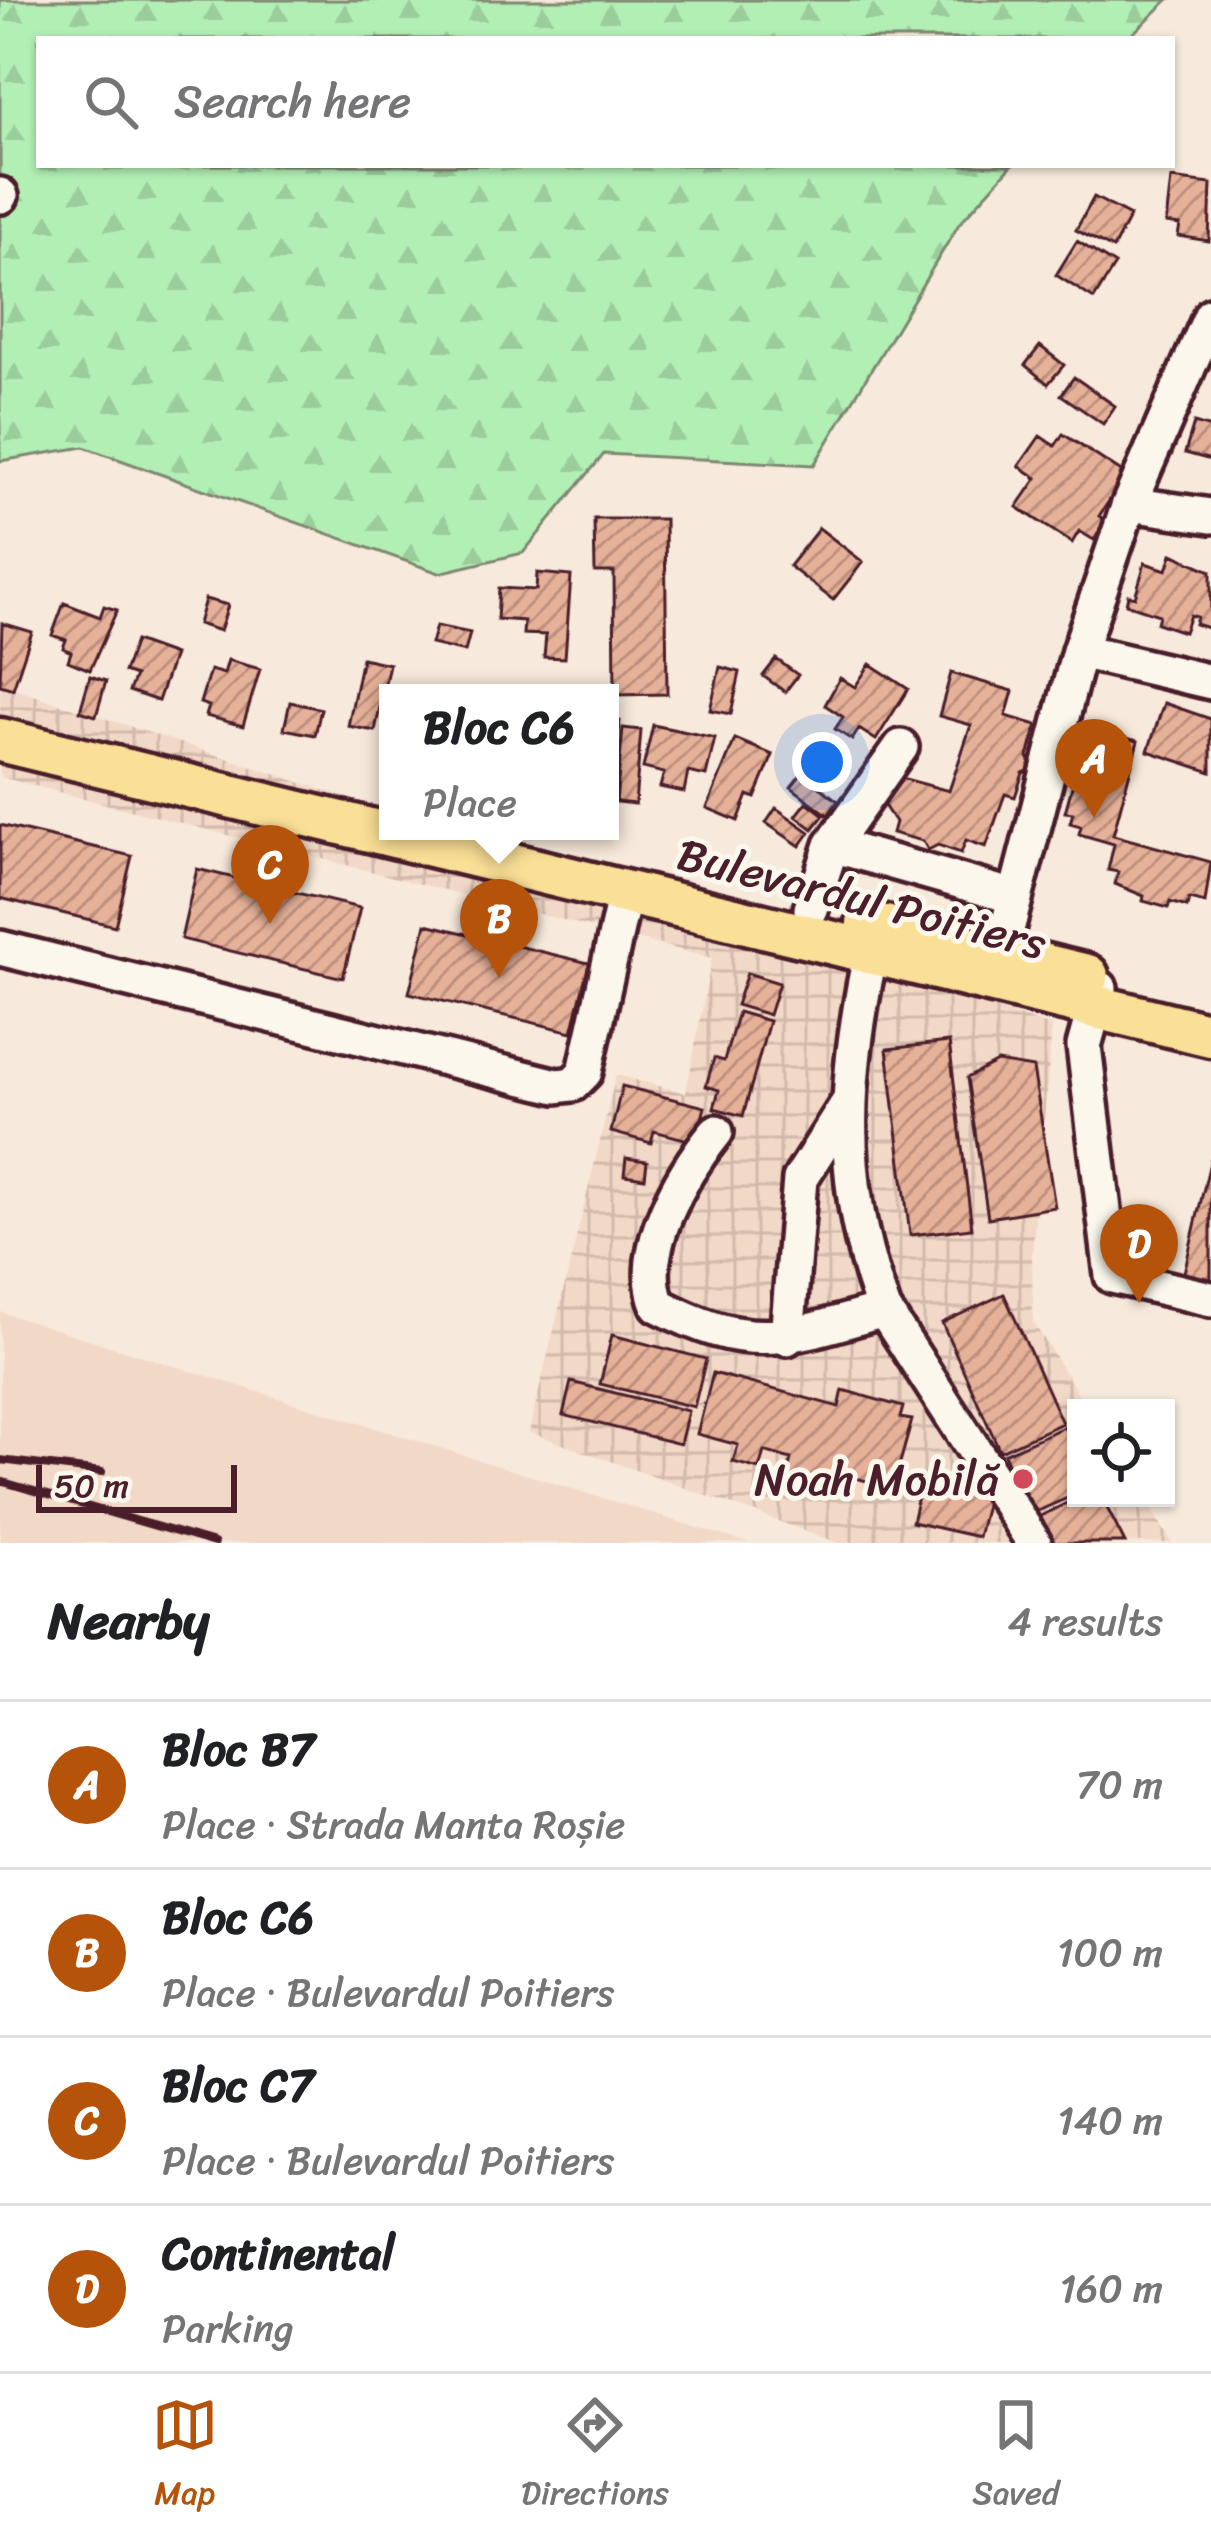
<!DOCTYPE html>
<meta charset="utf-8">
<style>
body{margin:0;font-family:Sriracha,sans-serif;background:#f2f2f2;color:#202124}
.controls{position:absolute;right:36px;bottom:36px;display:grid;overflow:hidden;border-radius:0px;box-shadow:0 3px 9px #0004}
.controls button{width:108px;height:108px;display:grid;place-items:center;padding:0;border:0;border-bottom:3px solid #e0e0e0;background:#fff;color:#202124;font:60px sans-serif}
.scale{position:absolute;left:36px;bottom:30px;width:201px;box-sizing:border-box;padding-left:12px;border:6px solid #4a1f2b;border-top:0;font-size:33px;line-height:42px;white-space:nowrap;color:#4a1f2b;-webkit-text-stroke:9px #fbf7ec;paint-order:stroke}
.you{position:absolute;left:822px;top:762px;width:42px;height:42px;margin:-30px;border:9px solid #fff;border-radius:50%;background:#1a73e8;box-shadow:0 0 0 18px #1a73e833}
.badge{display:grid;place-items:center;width:78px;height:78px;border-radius:50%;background:#b45309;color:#fff;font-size:39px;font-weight:700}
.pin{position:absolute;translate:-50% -99px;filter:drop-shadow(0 3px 6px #0008)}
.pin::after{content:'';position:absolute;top:63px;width:42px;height:36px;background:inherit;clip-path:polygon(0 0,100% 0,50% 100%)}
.popup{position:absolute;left:379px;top:684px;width:240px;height:156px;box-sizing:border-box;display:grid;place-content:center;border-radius:0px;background:#fff;filter:drop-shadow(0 3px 9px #0005);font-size:39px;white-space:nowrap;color:#757577}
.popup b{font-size:45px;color:#202124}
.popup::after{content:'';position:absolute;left:50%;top:100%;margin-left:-24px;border:24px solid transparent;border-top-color:#fff}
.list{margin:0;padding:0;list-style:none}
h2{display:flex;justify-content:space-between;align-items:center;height:156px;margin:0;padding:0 48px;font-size:51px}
h2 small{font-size:39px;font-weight:400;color:#757577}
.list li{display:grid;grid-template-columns:78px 1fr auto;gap:36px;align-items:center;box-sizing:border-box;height:168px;padding:0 48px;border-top:3px solid #e0e0e0}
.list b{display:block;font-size:45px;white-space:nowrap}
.list p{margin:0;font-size:39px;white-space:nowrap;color:#757577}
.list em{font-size:39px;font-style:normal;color:#757577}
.icon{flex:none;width:66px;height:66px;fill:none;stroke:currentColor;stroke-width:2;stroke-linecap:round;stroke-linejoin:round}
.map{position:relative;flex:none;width:1211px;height:1543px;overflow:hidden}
.search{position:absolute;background:#fff;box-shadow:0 3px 9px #0004;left:36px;right:36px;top:36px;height:132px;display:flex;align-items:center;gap:30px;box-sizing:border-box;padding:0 42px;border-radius:0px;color:#757577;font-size:45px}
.sheet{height:828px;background:#fff}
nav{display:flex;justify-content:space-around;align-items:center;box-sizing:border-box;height:168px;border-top:3px solid #e0e0e0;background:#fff;font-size:33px;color:#757577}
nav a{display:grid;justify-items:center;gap:6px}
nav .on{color:#b45309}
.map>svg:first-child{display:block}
.built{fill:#f2d8c7}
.industrial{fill:url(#industrial-grid)}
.forest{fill:url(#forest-firs);stroke:#7e8770;stroke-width:3}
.building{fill:url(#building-hatch);stroke:#4a1f2b;stroke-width:3}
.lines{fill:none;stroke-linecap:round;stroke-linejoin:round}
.minor-casing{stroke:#4a1f2b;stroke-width:42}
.major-casing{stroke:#4a1f2b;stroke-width:51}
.minor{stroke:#fbf7ec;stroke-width:33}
.major{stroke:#fadf96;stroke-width:42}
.rail{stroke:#4a1f2b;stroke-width:8}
.poi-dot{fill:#d1495b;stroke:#fbf7ec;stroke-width:4.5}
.labels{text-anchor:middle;stroke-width:10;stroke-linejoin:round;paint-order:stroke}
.street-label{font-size:45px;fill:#4a1f2b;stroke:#fbf7ec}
.poi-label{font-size:45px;fill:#4a1f2b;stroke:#fbf7ec;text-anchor:end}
</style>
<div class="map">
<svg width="1211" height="1543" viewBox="0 0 1211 1543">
<defs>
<pattern id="industrial-grid" width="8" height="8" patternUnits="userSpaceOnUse" patternTransform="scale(3)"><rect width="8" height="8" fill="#f2d8c7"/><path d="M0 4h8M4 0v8" fill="none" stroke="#d1b9ab"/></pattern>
<pattern id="forest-firs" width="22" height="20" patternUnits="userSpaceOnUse" patternTransform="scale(3)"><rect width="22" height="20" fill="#b2efb5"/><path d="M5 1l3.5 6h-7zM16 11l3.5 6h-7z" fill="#9bcc9c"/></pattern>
<pattern id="building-hatch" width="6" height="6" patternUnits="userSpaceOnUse" patternTransform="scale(3)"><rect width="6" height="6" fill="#e6b199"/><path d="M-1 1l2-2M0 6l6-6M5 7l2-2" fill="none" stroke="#bc8f7d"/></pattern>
</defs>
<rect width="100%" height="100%" fill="#f7e9db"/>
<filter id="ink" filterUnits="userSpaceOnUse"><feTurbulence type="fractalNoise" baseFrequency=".00833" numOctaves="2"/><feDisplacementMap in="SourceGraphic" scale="24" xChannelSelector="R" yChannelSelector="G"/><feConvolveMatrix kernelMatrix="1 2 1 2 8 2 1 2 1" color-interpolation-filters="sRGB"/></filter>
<g filter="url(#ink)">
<!-- built -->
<path class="built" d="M0,1312L747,1543H0Z"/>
<!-- industrial -->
<path class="industrial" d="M0,684L388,811V831H450L1052,1027L1032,1255L1033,1322L1087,1408H1076V1498H1144L1172,1543H839L529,1432L616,1075L686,1093L712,958L0,777Z"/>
<!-- forest -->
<path class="forest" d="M0,0H1168L1127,39H39V165H1012L959,224L814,465L604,454L523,553L439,573L84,447L0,461Z"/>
<!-- building -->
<path class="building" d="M1171,179L1211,184L1209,241L1178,236L1180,225L1166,223Z
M1094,197L1130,216L1113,249L1076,230Z
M1077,241L1115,265L1094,299L1056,275Z
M1040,346L1064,365L1048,384L1025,365Z
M1074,377L1115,406L1103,424L1061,395Z
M1194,423L1211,428V460L1185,453Z
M1063,434L1126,475L1099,516L1106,521L1094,540L1079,531L1072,543L1017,507L1037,478L1019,466L1040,436L1055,446Z
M594,519H665L667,694L615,695L614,572H595Z
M819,528L863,562L833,600L789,566Z
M1172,554L1211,571V629L1195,624L1197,617L1190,615L1184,632L1157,623L1159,615L1126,604L1128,595L1135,597L1145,563L1167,570Z
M537,573L571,576L565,658L544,657L546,635L523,634L524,621L497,619L499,588L536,590Z
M205,599L228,605L220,631L198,624Z
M64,603L100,617L104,606L117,610L90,670L68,661L71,652L63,648L66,640L52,635Z
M2,623L32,632L13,689L0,685Z
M436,626L470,633L465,652L431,644Z
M135,641L174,655L158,701L129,691L135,676L124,672Z
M362,658L389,664L375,731L348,726Z
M776,659L798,675L785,692L763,676Z
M228,660L260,669L243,726L206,716L209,706L200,703L210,670L224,674Z
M870,664L908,689L876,740L859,729L852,740L835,729L843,717L825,705L840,678L855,687Z
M720,667L740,672L731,714L710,710Z
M951,673L1013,691L1006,716L1037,725L1028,757L1034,768L1023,773L1015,797L1005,794L986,847L966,840L961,853L938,845L928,850L923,841L892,833L895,822L883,804L891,775L949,791L971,725L939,716Z
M90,676L106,681L96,716L80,711Z
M290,702L321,709L315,735L284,729Z
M1164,703L1211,719V772L1148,751Z
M610,720L620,721L612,814H610Z
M653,725L715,738L706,776L688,772L684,792L660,787L664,773L643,768Z
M623,728L641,730L635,804L616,802Z
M1088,728L1138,741L1113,835L1211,862L1205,903L1189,899L1187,907L1170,902L1168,908L1143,901L1144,896L1115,884L1118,872L1108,870L1114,844L1079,834L1081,826L1070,823L1073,813L1065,812Z
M735,739L773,755L755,798L748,795L738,821L707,808Z
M802,773L838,801L828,815L791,787Z
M807,802L824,815L813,829L796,816Z
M776,808L810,832L800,846L766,823Z
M0,825L132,856L115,926L0,898Z
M197,869L360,908L343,978L181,939Z
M426,924L589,963L572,1032L409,993Z
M747,973L779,983L769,1015L736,1005Z
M738,1012L769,1021L743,1116L714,1108L719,1090L706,1086L714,1058L724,1061Z
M949,1042L972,1228L910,1235L887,1049Z
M997,1062L1033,1068L1055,1207L988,1218L967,1078Z
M622,1086L705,1107L696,1142L654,1131L651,1143L611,1132Z
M626,1158L647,1161L645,1178L624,1175Z
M1211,1158V1284L1183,1277Z
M1004,1294L1062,1423L1000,1451L942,1323Z
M612,1335L706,1359L694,1407L600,1384Z
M713,1373L839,1407L843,1390L903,1407L900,1418L912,1420L893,1488L837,1473L832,1490L786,1477L791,1459L764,1451L759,1469L733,1462L738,1445L697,1434Z
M571,1382L688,1411L680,1444L563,1415Z
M1064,1427L1076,1453V1494L1031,1514L1004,1454Z
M908,1478L988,1497L978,1537L912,1522L918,1496L904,1493Z
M1077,1498H1102L1125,1543H1053L1039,1517Z"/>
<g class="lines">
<defs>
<path id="minor" d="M0,195L1,196
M1129,504L1211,315
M1079,651L1211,682
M832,845L1015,897
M811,909L832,845L901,747
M876,930C845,1062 834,1179 884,1310L1034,1543
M0,948L557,1086L573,1084L585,1072L625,893
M995,976L1079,651L1129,504L1211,516
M1100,988L1084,1046L1112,1276L1211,1299
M716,1132C682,1173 636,1252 658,1305C752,1354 787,1338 884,1310
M787,1338L800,1179L846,1106"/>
<path id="major" d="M0,740L1211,1035
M868,923L1087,976"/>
</defs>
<!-- minor casing -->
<use href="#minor" class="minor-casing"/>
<!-- major casing -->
<use href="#major" class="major-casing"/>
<!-- minor -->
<use href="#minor" class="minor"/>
<!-- major -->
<use href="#major" class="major"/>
<!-- rail -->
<path class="rail" d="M0,1460L102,1472
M0,1481L214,1543"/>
</g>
</g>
<!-- markers -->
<circle class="poi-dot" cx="1023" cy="1479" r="12"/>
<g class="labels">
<!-- street labels -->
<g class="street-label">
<text transform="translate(862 898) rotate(14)" y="16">Bulevardul Poitiers</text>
</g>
<!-- poi labels -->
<g class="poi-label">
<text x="999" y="1495">Noah Mobilă</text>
</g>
</g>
</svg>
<div class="controls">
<button><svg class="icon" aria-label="locate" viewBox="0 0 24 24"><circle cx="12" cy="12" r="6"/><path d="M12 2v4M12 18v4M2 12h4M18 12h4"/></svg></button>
</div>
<div class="scale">50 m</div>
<div class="you"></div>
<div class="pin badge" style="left:1094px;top:818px">A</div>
<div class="pin badge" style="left:499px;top:978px">B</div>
<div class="popup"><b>Bloc C6</b>Place</div>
<div class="pin badge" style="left:270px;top:924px">C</div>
<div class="pin badge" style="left:1139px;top:1303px">D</div>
<div class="search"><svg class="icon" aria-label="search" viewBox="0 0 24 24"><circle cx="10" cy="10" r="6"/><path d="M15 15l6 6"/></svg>Search here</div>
</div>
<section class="sheet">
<h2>Nearby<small>4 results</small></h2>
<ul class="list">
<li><span class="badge">A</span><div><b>Bloc B7</b><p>Place · Strada Manta Roșie</p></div><em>70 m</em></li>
<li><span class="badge">B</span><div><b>Bloc C6</b><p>Place · Bulevardul Poitiers</p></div><em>100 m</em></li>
<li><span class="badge">C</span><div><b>Bloc C7</b><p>Place · Bulevardul Poitiers</p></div><em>140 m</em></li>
<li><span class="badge">D</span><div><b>Continental</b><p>Parking</p></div><em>160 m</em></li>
</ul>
</section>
<nav>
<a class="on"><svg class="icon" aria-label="map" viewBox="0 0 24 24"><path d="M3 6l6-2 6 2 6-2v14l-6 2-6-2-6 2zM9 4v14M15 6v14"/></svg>Map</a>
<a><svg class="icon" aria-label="directions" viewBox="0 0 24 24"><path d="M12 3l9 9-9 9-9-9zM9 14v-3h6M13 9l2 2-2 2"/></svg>Directions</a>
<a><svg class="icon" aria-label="saved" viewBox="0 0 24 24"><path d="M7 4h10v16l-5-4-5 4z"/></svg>Saved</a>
</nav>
